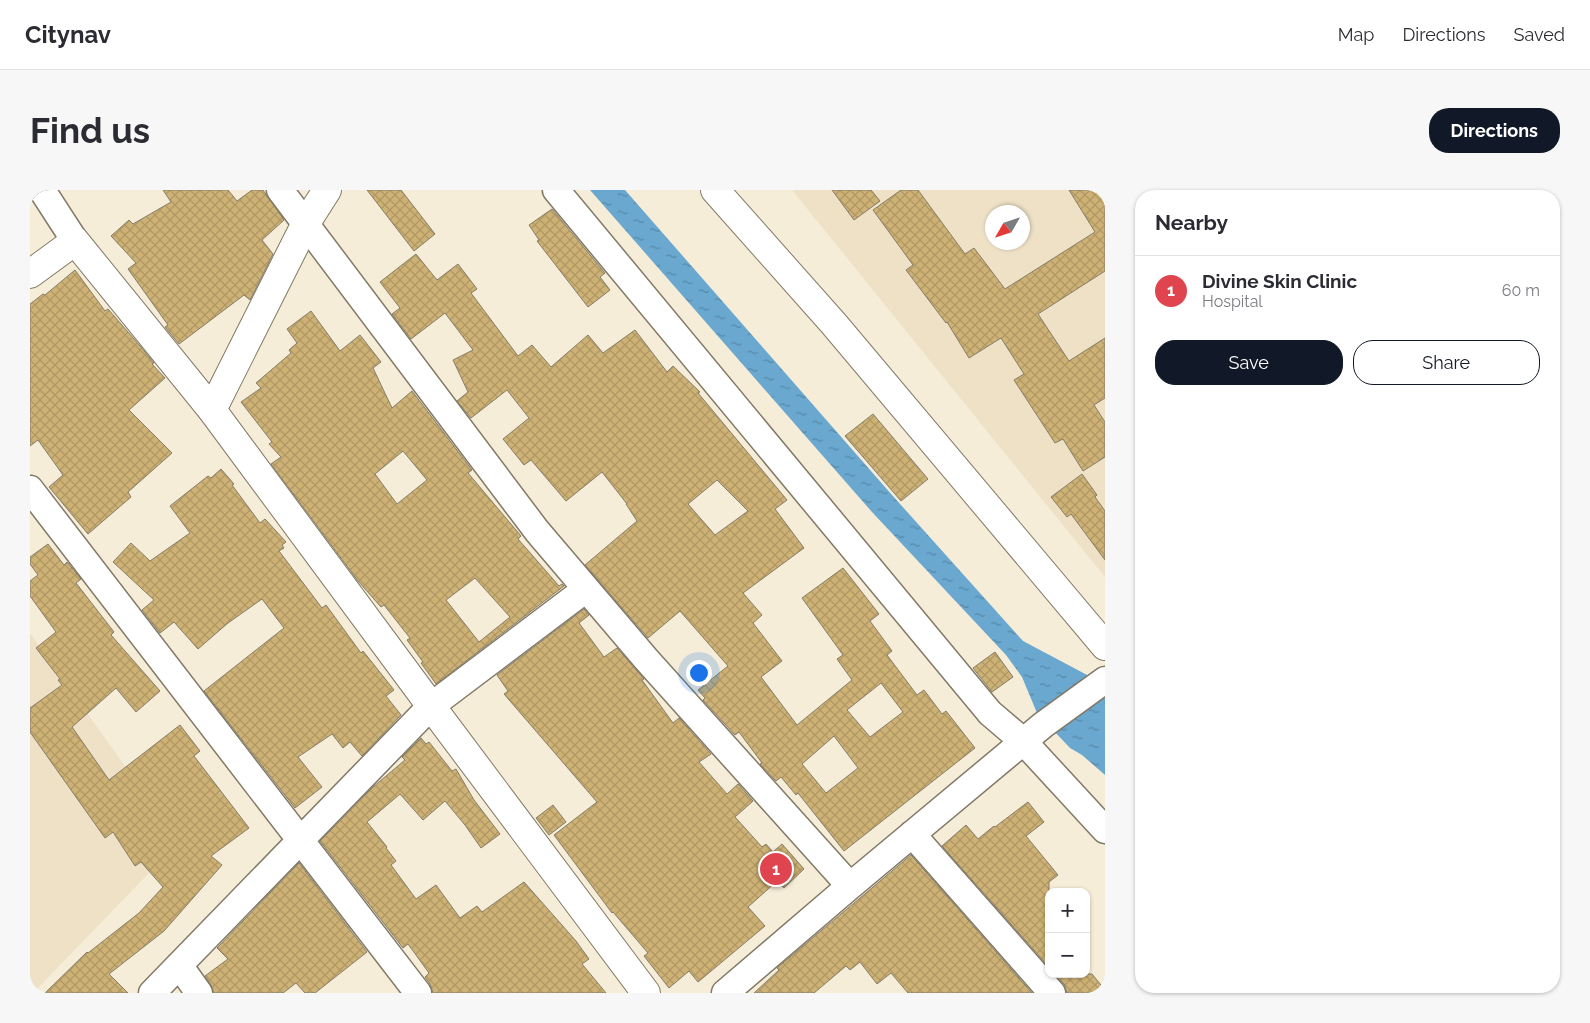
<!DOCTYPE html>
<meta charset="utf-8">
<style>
body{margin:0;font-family:Raleway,sans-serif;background:#f7f7f7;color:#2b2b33}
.controls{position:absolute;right:15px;bottom:15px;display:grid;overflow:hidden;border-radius:10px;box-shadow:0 1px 4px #0004}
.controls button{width:45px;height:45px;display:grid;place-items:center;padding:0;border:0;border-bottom:1px solid #e1e1e2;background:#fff;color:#2b2b33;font:25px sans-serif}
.compass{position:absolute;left:955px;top:15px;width:45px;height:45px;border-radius:50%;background:#fff;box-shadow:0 1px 4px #0004;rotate:231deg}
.you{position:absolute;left:668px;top:482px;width:18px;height:18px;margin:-12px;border:4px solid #fff;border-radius:50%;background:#1a73e8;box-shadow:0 0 0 8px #1a73e833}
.badge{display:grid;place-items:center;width:32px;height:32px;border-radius:50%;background:#111827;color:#fff;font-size:16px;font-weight:700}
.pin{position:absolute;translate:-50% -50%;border:2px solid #fff;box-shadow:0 1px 5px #0006}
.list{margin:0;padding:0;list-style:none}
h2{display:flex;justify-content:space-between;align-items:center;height:65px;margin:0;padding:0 20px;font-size:21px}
h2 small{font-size:16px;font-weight:400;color:#7c7c81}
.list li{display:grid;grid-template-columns:32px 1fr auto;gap:15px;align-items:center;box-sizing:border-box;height:70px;padding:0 20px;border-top:1px solid #e1e1e2}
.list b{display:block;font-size:19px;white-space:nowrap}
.list p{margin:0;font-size:16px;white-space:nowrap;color:#7c7c81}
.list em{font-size:16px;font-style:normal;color:#7c7c81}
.actions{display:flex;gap:10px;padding:15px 20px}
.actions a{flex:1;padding:11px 0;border:1px solid #111827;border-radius:20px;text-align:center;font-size:18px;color:#111827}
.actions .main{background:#111827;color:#fff}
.map{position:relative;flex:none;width:1075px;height:803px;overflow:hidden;border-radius:20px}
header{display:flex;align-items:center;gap:30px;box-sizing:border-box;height:70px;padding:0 25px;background:#fff;border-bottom:1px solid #e1e1e2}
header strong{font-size:24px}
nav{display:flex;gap:28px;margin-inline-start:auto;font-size:18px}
.intro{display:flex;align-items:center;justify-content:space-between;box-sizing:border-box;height:120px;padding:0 30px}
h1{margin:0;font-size:35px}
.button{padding:12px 22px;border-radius:20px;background:#111827;color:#fff;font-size:18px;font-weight:700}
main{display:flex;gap:30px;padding:0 30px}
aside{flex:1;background:#fff;border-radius:20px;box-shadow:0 1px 4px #0004}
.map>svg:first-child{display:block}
.built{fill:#eee1c6;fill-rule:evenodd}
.water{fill:url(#water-ripples)}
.building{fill:url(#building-cross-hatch);stroke:#857d6a;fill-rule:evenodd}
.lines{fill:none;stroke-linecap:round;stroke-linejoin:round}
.minor-casing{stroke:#827967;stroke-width:29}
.tertiary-casing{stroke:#827967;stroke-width:30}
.secondary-casing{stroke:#827967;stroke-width:30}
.minor{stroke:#fff;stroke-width:26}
.tertiary{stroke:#fff;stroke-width:28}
.secondary{stroke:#fff;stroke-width:28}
</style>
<header>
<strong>Citynav</strong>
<nav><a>Map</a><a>Directions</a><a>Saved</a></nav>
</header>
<div class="intro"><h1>Find us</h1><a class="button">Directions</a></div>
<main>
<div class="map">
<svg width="1075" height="803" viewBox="0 0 1075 803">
<defs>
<pattern id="water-ripples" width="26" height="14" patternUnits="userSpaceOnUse" patternTransform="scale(1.25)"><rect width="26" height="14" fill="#6aa8cf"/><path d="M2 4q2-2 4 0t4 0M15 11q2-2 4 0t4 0" fill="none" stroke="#5688a7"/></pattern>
<pattern id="building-cross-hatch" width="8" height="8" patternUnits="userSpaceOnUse" patternTransform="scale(1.25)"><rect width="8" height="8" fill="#ceb275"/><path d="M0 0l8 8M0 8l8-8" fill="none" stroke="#b09864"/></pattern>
</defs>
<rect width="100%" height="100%" fill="#f6edd8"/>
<!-- built -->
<path class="built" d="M762,0H1075V387ZM962,22H992V52H962Z
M0,443L149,652L3,803H0Z"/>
<!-- water -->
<path class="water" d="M560,0H595L862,305L993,451L1059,486L1075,504V585L1052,565L1040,558L1007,523L992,487L976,465L842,322Z"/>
<!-- building -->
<path class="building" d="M133,0H198L207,11L222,0H233L254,30L232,50L243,64L220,110L214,105L149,154L135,137L138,135L98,79L106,73L81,46L99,30L103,34L141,12Z
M337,0H371L405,44L384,61Z
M802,0H841L850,11L824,30Z
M871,0H888L935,64L944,58L975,99L1065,42L1039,0H1075V81L1008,124L1039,171L1075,148V208L1064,215L1075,232V267L1053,281L1033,249L1025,253L984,190L994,184L971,148L939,168L917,132L916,133L876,80L883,75L843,20Z
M522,19L575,83L570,87L580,100L558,117L507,51L509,50L499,35Z
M386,64L407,90L428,74L447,99L441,103L488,166L502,155L521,177L558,145L573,163L605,140L637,182L643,176L670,202L668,203L757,310L745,319L774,358L713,403L732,425L723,433L752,471L731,487L767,535L822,490L807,469L813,465L772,408L813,378L849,424L840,431L862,461L857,465L887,505L894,500L912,524L916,521L945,558L814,661L768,603L766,605L751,587L746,591L730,574L732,573L709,542L705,545L673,510L675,508L668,500L698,476L650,421L618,448L555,375L607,331L596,314H597L572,282L536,311L501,270L494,275L473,249L499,228L477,200L441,228L427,211L438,202L423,170L443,160L415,123L381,149L362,124L370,118L350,92ZM687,290L718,321L685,345L658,314ZM851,493L873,522L840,547L817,520ZM804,546L828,578L796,603L772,574Z
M45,80L75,121L78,119L110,156L124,173L122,174L135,188L99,220L142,263L98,302L101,307L58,344L19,297L33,285L8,250L0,256V114L13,104L15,105Z
M281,121L310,161L330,145L351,172L343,178L362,218L382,201L442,280L438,283L491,346L488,349L529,396L532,394L534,396L406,494L391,473L393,472L377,450L380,448L354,415L351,417L328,391L241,274L251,267L239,254L242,252L211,212L231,198L226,193L261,163L259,160L267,153L257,139ZM373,261L397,290L367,314L345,284ZM445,388L480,427L449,452L416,410Z
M843,224L898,289L871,311L815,246Z
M191,279L204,294L202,295L230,333L235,329L256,352L252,355L254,358L249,361L292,418L296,415L331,463L333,461L364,500L356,506L371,525L332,566L320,552L313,558L302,544L268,567L292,597L265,618L174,501L254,438L232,409L198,433L168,459L144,432L130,443L112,420L124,410L83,372L101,353L120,371L160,343L140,316L178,286L181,288Z
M1052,284L1067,305L1065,307L1075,321V370L1041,324L1037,327L1021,307Z
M18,354L34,375L37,372L51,389L46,393L84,442L81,445L130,501L106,522L86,498L42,537L79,590L150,535L170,561L164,566L219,638L181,666L192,675L134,741L79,784L98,803H15L57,762L58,763L109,723L133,697L111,672L105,676L83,642L75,648L0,542V518L32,495L28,490L30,489L6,458L26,442L0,406V391L8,385L0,374V367Z
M554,419L559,425L549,433L574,467L587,458L614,489L612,490L643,533L649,528L681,564L669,572L697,604L708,594L723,611L705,627L732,657L736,654L743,662L752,654L774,679L754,698L747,691L718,717L735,736L668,792L659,781L639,798L614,766L618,763L583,722L582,723L524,645L567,612L474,504L478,501L467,485Z
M965,462L983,487L962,502L943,478Z
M391,548L396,554L399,552L422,581L426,579L444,610L470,644L451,658L435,635L415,611L393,630L370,604L337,632L357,657L356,658L366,671L361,675L386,709L406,695L430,728L447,716L452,722L494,692L546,751L559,769L552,774L576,803H403L400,794L395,787L399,783L378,754L373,758L290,651L343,597L375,570L372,567Z
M998,612L1014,632L996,646L1028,685L1019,692V777L912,656L936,635L948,649L964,636L965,637Z
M523,615L536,632L519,645L506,628Z
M881,665L1002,803H878L861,783L847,794L830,772L820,780L816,776L784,803H724L749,780L747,778Z
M269,673L337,762L285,803H275L266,793L253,803H184L181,795L175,786L198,769L187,758Z
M1025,784H1062L1075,800V803H1037L1034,794Z"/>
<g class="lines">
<defs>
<path id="minor" d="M12,0L45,51
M250,0L507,341L616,469L820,696
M526,0L960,523L994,552L1075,640
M0,299L388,803
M882,644L1022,803
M149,775L169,803
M122,803L401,516L556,399
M695,803L820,696L1013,535L1075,490"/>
<path id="tertiary" d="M685,0L804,134L1075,456
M0,84L45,51L182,220"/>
<path id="secondary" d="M297,0L276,33L182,220L401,516L616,803"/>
</defs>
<!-- minor casing -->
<use href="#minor" class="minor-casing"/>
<!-- tertiary casing -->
<use href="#tertiary" class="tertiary-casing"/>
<!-- secondary casing -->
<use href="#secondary" class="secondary-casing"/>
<!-- minor -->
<use href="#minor" class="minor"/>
<!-- tertiary -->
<use href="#tertiary" class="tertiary"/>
<!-- secondary -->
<use href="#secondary" class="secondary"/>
</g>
</svg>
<div class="controls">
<button>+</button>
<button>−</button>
</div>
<svg class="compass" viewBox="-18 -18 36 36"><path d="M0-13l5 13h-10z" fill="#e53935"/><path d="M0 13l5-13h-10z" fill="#7c7c81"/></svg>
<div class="you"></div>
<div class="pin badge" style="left:746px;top:679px;background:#e0444e">1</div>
</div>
<aside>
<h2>Nearby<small></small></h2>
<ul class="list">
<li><span class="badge" style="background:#e0444e">1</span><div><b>Divine Skin Clinic</b><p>Hospital</p></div><em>60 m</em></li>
</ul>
<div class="actions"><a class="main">Save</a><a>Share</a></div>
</aside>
</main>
